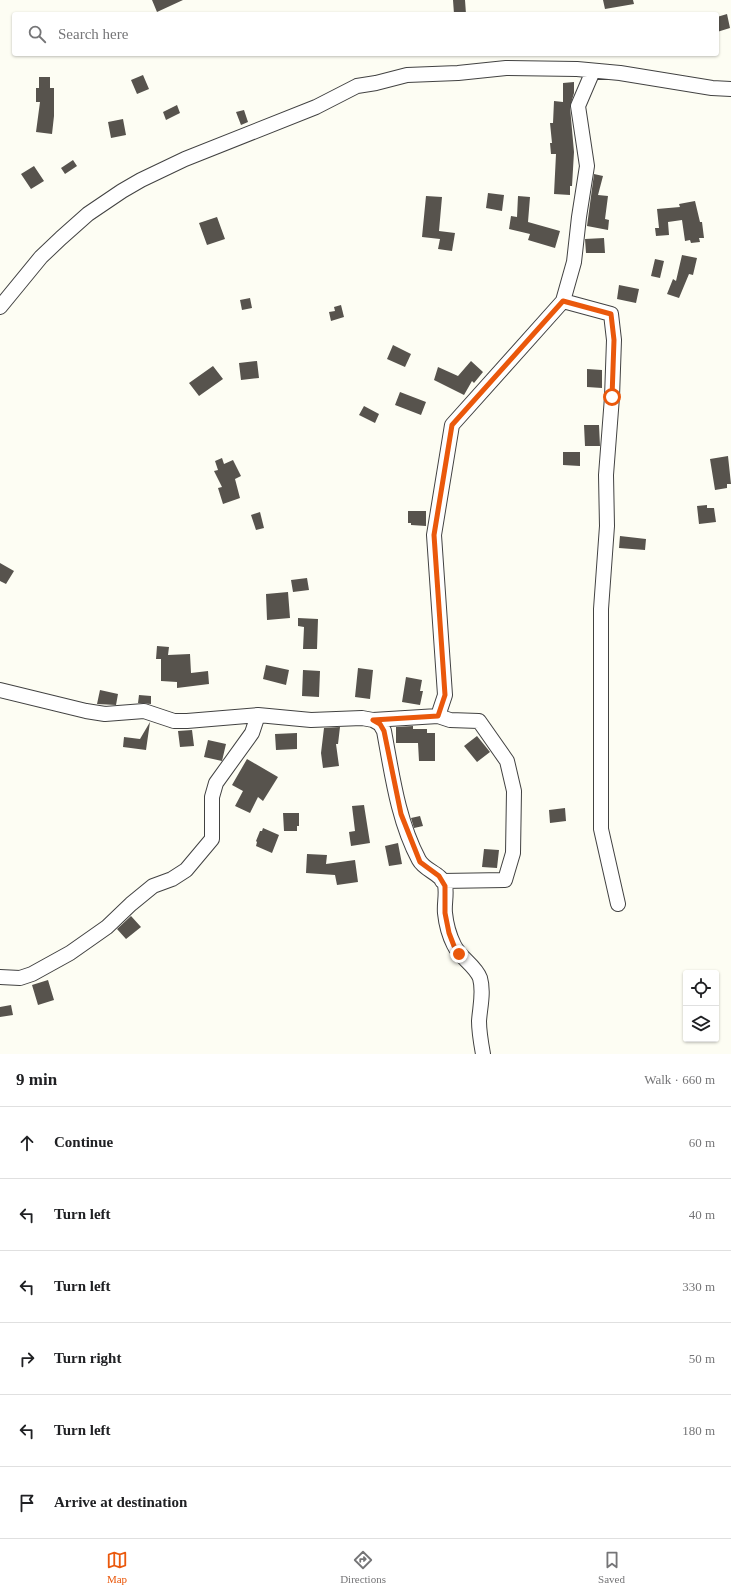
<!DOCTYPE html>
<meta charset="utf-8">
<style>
body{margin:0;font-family:Georgia,serif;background:#f2f2f2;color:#202124}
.controls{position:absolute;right:12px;bottom:12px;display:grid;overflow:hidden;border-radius:4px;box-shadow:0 1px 3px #0004}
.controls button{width:36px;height:36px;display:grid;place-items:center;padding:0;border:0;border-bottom:1px solid #e0e0e0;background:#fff;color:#202124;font:20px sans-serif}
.stop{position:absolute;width:12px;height:12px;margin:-9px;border:3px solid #ea580c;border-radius:50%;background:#fff}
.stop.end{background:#ea580c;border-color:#fff;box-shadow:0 1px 4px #0008}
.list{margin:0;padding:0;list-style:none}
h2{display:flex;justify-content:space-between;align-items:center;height:52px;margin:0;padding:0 16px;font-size:17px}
h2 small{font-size:13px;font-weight:400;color:#757577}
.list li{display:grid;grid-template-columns:26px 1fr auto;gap:12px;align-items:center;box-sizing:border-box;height:72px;padding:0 16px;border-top:1px solid #e0e0e0}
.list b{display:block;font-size:15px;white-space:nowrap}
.list em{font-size:13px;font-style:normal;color:#757577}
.icon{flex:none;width:22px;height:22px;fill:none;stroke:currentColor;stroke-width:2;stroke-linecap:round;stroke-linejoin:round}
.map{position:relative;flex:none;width:731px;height:1054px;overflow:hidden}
.search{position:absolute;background:#fff;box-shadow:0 1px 3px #0004;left:12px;right:12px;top:12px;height:44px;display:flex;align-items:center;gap:10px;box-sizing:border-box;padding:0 14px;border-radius:4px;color:#757577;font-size:15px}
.sheet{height:484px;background:#fff}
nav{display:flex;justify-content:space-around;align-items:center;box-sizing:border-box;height:56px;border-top:1px solid #e0e0e0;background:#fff;font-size:11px;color:#757577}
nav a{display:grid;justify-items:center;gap:2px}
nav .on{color:#ea580c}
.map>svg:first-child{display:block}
.building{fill:#57534d}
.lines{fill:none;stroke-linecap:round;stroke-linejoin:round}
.minor-casing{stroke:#424242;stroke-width:16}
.minor{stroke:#fff;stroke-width:14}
.route{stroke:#ea580c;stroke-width:5}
</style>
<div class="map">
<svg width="731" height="1054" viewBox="0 0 731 1054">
<rect width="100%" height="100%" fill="#fdfdf3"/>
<!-- building -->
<path class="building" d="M152,0H183L157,12Z
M453,0H465L466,14H454Z
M603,0H633L634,4L605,9Z
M727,14L730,28L717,32V17Z
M143,75L149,89L137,94L131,80Z
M39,77H50V88H54V116L52,134L36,132L40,102H36V88H39Z
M574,82V93L570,107L574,152L572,186H570V195L554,194L556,154H551L550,143H552L550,123H553L554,101L563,102V83Z
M177,105L180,113L166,120L163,112Z
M244,110L248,122L241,125L236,112Z
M123,119L126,135L111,138L108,122Z
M73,160L77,166L65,174L61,168Z
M34,166L44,181L31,189L21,174Z
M594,174L603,176L598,195L608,196L605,219L609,220L608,230L587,226Z
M488,193L504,195L502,211L486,208Z
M426,196L442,197L439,231L455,233L452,251L438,249L440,239L422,237Z
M518,196L530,197L528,222L560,231L555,248L528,240L530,234L509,229L511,216L517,217Z
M695,201L700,222H702L704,238H699L700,242L691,243L690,240L685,241L682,220L668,222L669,235L656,236L655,228H659L657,209L680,207L679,204Z
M217,217L225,239L207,245L199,223Z
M604,238L605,253H586L585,239Z
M682,255L697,258L693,275L689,274L679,298L667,294L673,279L676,281Z
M655,259L664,261L660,278L651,276Z
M619,285L639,289L636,303L617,299Z
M250,298L252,308L242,310L240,300Z
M341,305L344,317L331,321L329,312L335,311L334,307Z
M393,345L411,354L405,367L387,359Z
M257,361L259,378L241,380L239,363Z
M471,361L483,372L474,383L472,381L464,395L434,380L438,367L458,376Z
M213,366L223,379L199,396L189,383Z
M587,369L602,370V388L587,387Z
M400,392L426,402L421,415L395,405Z
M364,406L379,414L375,423L359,415Z
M584,425H599L600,446H585Z
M563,452H580V466L563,465Z
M728,456L731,484H727V488L715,490L710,459Z
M222,458L224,464L233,460L241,476L235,479L240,498L223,504L218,488L222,487L214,471L218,470L215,461Z
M707,505V508H714L716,522L699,524L697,506Z
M408,511H426V526L411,525V523H408Z
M260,512L264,528L256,530L251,515Z
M620,536L646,539L645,550L619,548Z
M0,563L14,571L6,584L0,581Z
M307,578L309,590L293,592L291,580Z
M288,592L290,618L267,620L266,594Z
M298,618L318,619L317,649H303L304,627L298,626Z
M157,646L169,647L168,655L190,654L191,673L208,671L209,684L177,688V682L161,681V659H156Z
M266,665L289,670L286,685L263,679Z
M358,668L373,670L370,699L355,697Z
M303,670L320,671L319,697L302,696Z
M406,677L422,680L420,691H423L420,705L402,702Z
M100,690L118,694L116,705L97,704Z
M139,695L151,696V704L138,703Z
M150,722L146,750L123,747L124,737L140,739Z
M413,726V729H427V733H435V761H419L418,743H396V727Z
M340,727L338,744H336L339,766L323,768L321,753L324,728Z
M192,730L194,746L180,747L178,731Z
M297,733V749L276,750L275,734Z
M477,736L490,752L477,762L464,746Z
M208,740L226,744L222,761L204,757Z
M247,759L278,777L263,801L258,797L250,813L235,806L243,791L232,785Z
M364,805L370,843L351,846L349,832L355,831L352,806Z
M565,808L566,821L550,823L549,810Z
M283,813H299V826H297V831H284Z
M420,816L423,826L414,828L411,818Z
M263,828L279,835L272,853L256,846L257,842L256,841L260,831H262Z
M398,843L402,864L389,866L385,846Z
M484,849L499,850L497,868L482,867Z
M307,854L327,855L326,864L355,860L358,882L337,885L335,875L306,873Z
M131,916L141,927L126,939L117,929Z
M48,980L54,1000L38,1005L32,985Z
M11,1005L13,1015L0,1017V1007Z"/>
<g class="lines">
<defs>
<path id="minor" d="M563,301L611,314L614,340L612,397L606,475L607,526L601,609V829L618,904
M0,307L41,257L61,238L88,214L122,191L141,180L185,159L316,107L357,86L376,83L407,75L458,73L506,68L577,69L620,73L712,88L731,89
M0,690L86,711L105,714L144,711L174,721H187L258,715L311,720L362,718L373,720L380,724L384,731C392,774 398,821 419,860C425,871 441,873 445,885C447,894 444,904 445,913C446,923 449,935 454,945C460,958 475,965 480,978C484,992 480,1007 479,1021C479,1032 481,1043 483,1054
M438,716L450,720L479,721L507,761L514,791L513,853L505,880L442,881
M373,720L438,716L445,695L434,535L452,425L563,301L574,262L579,217L587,166L578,106L593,71
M0,977L20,978L32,974L70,953L107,927L131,904L153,886L172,879L186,870L212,839V797L216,783L252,733L258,715"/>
</defs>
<!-- minor casing -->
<use href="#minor" class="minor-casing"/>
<!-- minor -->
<use href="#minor" class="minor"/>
</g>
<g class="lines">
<!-- route -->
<path class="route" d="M459,954L454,946L449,933L445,913V886L439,876L420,862L401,814L384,731L380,724L373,720L438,716L445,695L434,535L452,425L563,301L611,314L614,340L612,397"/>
</g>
</svg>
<div class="controls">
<button><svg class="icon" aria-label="locate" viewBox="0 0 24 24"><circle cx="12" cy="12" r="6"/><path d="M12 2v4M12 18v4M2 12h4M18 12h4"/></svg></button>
<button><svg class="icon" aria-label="layers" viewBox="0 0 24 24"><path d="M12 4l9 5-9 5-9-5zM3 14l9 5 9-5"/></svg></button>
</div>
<div class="stop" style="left:612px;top:397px"></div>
<div class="stop end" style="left:459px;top:954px"></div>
<div class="search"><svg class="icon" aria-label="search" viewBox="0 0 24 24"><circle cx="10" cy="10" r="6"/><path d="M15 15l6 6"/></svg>Search here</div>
</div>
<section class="sheet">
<h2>9 min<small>Walk · 660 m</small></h2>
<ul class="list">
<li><svg class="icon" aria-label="ahead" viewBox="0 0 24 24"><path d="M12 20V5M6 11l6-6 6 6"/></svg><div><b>Continue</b></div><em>60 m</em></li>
<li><svg class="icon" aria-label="left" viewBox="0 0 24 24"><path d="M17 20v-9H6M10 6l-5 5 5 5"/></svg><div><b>Turn left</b></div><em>40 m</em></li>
<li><svg class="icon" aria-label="left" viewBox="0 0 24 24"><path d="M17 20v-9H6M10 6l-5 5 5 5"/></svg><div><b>Turn left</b></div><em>330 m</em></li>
<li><svg class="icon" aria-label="right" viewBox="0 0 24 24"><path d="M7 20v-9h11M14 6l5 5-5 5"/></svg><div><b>Turn right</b></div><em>50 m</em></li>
<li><svg class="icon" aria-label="left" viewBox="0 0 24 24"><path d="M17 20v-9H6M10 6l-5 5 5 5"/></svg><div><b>Turn left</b></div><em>180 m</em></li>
<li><svg class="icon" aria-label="arrive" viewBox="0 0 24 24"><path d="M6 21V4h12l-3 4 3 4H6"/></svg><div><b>Arrive at destination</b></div></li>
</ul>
</section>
<nav>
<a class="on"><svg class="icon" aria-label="map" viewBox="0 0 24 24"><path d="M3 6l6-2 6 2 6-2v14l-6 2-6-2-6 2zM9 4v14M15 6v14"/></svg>Map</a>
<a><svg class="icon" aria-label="directions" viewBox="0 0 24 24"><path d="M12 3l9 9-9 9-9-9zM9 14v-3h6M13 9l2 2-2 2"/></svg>Directions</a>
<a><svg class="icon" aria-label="saved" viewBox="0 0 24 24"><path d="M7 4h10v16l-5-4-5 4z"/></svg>Saved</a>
</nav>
